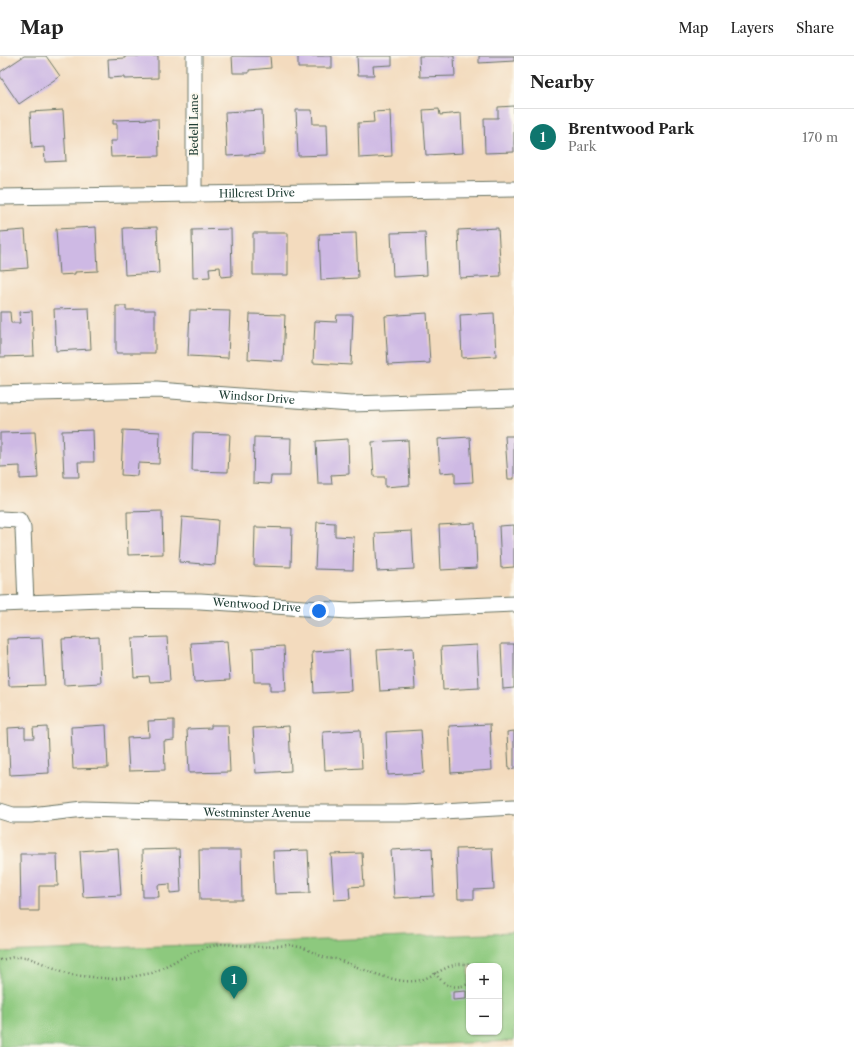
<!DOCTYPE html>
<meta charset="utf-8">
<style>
body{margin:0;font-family:"Libre Caslon Text",serif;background:#f2f2f2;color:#222}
.controls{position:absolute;right:12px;bottom:12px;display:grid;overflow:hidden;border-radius:8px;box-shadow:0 1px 3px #0004}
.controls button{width:36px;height:36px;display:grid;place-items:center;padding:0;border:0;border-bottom:1px solid #e0e0e0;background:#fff;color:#222;font:20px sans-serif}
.you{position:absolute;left:319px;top:555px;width:14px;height:14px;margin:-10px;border:3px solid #fff;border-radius:50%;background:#1a73e8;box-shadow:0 0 0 6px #1a73e833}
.badge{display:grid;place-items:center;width:26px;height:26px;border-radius:50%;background:#0f766e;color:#fff;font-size:13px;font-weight:700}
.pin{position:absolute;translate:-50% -33px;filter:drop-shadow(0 1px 2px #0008)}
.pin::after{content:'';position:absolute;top:21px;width:14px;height:12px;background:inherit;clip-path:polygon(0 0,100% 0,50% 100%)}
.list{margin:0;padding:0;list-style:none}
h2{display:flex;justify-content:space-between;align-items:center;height:52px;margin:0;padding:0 16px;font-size:17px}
h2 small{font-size:13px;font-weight:400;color:#767676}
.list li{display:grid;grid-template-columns:26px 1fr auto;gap:12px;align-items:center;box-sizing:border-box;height:56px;padding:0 16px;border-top:1px solid #e0e0e0}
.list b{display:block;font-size:15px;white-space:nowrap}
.list p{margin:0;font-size:13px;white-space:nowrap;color:#767676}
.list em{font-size:13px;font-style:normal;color:#767676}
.map{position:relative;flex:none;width:514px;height:991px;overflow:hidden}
header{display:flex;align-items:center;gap:24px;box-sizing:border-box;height:56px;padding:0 20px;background:#fff;border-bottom:1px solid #e0e0e0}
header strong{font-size:19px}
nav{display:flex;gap:22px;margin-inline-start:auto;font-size:14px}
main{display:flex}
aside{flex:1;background:#fff}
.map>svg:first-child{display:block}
.green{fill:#8dc97e;stroke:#568359;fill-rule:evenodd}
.building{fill:#ceb9e4}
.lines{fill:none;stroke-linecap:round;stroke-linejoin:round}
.minor-casing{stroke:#697464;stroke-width:17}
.path{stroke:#697464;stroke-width:2.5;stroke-dasharray:1 3;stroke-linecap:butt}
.minor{stroke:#fff;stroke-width:15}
.labels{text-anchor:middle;stroke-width:3.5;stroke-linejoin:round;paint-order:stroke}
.street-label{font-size:11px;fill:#1f3d34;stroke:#fbf7ec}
</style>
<header>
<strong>Map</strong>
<nav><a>Map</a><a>Layers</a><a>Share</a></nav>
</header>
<main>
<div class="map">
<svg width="514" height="991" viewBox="0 0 514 991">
<rect width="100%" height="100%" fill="#fbf7ec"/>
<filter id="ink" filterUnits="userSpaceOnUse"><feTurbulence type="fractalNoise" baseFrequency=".025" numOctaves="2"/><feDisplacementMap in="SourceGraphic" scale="8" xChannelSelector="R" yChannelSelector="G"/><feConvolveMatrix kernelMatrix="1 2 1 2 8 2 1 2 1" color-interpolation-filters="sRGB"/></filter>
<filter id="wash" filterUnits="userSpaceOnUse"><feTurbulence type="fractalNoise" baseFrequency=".012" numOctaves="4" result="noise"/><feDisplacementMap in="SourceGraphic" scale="16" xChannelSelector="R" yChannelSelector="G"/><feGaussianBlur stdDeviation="0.9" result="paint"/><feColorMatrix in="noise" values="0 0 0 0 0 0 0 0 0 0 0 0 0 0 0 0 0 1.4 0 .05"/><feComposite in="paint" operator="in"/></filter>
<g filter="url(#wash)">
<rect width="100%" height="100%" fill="#f3dbbe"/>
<!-- green -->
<path class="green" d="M514,877V985L370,991H0V896ZM469,910H499V976H469Z"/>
<g id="blocks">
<!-- building -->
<path class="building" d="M24,0H46L60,20L19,48L0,20V16Z
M125,0H158V22L124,23V21L109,22L108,3L125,2Z
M232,0H270L271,12L249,14V17H233Z
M298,0H332V12H298Z
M357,0H392V9L373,10L374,19H358Z
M419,0H454L455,20L420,21Z
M479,0H514V5L479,7Z
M514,50V96L485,97L484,62H498V51Z
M439,53L440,59L461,57L463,97L426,99L423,54Z
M63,54L66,105L45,106L44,91L32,92L30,56Z
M262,54L264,98L227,100L225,56Z
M296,54H312L313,68H327L328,99L298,100Z
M390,55L392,100L359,102L358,67L374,66L373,56Z
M158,63L159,100L111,101L110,85H117V68H113V64Z
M96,171L98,215L75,216V218L59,219L56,173Z
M157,171L159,217L125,219L123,172Z
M498,172L501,220L460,222L458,174Z
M231,173L232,220L221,221L220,211L209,212L210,221L193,222L192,174Z
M25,174L28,212L0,214V176Z
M425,176L427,219L393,221L391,177Z
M253,177H288V219H253Z
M356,177L358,222L321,224L319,178Z
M116,250H126V254H155V297H116Z
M89,252L91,293L56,295L54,253Z
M190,254L230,255L228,302L188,300Z
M32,255L34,300L0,301V256H10L11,267H20L19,256Z
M427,257L430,307L388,309L385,260Z
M494,257L496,300L462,302L460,259Z
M250,258L285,259L283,305L248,303Z
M337,259H353L351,309L313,307L315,265L336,266Z
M93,374L94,406H78L79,421H64L62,375Z
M123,374L160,376L159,408L138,407L137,420L121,419Z
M35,376L38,422L20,423V410L0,411V377Z
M193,377L230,378L228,416L192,415Z
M505,380H514V423H508Z
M254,381L291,382L290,420H271L270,428L253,427Z
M470,381L473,426L455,427V416L440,417L438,383Z
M348,383L349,418L331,419L332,428H318L316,385Z
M408,384L410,429L385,431V421H374L372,386Z
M162,455L163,498L128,499L127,456Z
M182,461L218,464L215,509L179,506Z
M317,466L335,467V480L354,481L353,514L315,513Z
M475,467L477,512L441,514L439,469Z
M514,469V511L501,512L499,470Z
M255,471L292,472L291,511L254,510Z
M412,475L414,513L377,515L375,477Z
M99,581L101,627L64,629L62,583Z
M167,581L170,625L150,626L149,620L134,621L132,582Z
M42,582L45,629L9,630L7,583Z
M227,585L230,624L194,626L191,587Z
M501,588H514V632L503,633Z
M477,589L479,632L443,634L441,591Z
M284,590L286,635H270V626H254L253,592Z
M413,592L415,633L380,635L377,594Z
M349,594L351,635L314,637L312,596Z
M174,664V684L164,685L165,714L129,715L127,682L149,681L148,665Z
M490,668L492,714L451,717L449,670Z
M106,669L108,712L73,713L71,671Z
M211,669H228L230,716L189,717L187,673L211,672Z
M289,670L291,715L256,717L253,672Z
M25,671V682H34L33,672L47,671L49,717L10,719L8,672Z
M360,674L362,712L325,714L323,676Z
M421,674L424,717L388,719L386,676Z
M514,675V713L509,714L507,676Z
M118,792L121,839L83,841L80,795Z
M432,792L434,840L394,842L391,794Z
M492,792L494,833L474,834V843H458L456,793Z
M179,793L181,836L170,837V828L158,829L159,841H143L142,794Z
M199,794H241L242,844H200Z
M308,794L310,837L275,838L273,795Z
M362,797L364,830L349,831L350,843L334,844L331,798Z
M20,798H57L58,830H39V855H21Z
M466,935V943L453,944V936Z"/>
</g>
</g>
<g filter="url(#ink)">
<use href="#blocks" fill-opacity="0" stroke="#697464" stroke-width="1"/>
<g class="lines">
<defs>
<g id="minor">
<path d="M194,0V138"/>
<path id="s1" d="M0,141L514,133"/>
<path id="s2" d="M0,338L157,334L351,348L514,343"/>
<path d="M0,463L19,464L23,472L26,547"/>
<path id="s3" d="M0,548L102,544L200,545L348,555L514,548"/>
<path id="s4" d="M0,755L13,759H31L84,753L239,757H407L514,751"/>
</g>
</defs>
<!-- minor casing -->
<use href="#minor" class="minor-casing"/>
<!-- path -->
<path class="path" d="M0,904L14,901H27L72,919L113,923L131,921L152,917L191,897L208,891L222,888L262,891L290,889L304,892L325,902L335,903C357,910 394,928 415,925C435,923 451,901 472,910
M499,914H500
M435,917C445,931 454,933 469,928"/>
<!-- minor -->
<use href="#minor" class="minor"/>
</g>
</g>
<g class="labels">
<!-- street labels -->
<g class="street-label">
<text transform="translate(194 69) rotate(-90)" y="4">Bedell Lane</text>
<text dy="4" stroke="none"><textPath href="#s1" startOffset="257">Hillcrest Drive</textPath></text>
<text dy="4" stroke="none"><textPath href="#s2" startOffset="257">Windsor Drive</textPath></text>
<text dy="4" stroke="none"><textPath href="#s3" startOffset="257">Wentwood Drive</textPath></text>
<text dy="4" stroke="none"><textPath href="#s4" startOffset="258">Westminster Avenue</textPath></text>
</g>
</g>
</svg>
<div class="controls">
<button>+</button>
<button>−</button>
</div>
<div class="you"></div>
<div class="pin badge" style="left:234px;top:943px">1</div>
</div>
<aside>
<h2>Nearby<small></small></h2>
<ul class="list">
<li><span class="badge">1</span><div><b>Brentwood Park</b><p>Park</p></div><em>170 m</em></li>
</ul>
</aside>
</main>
